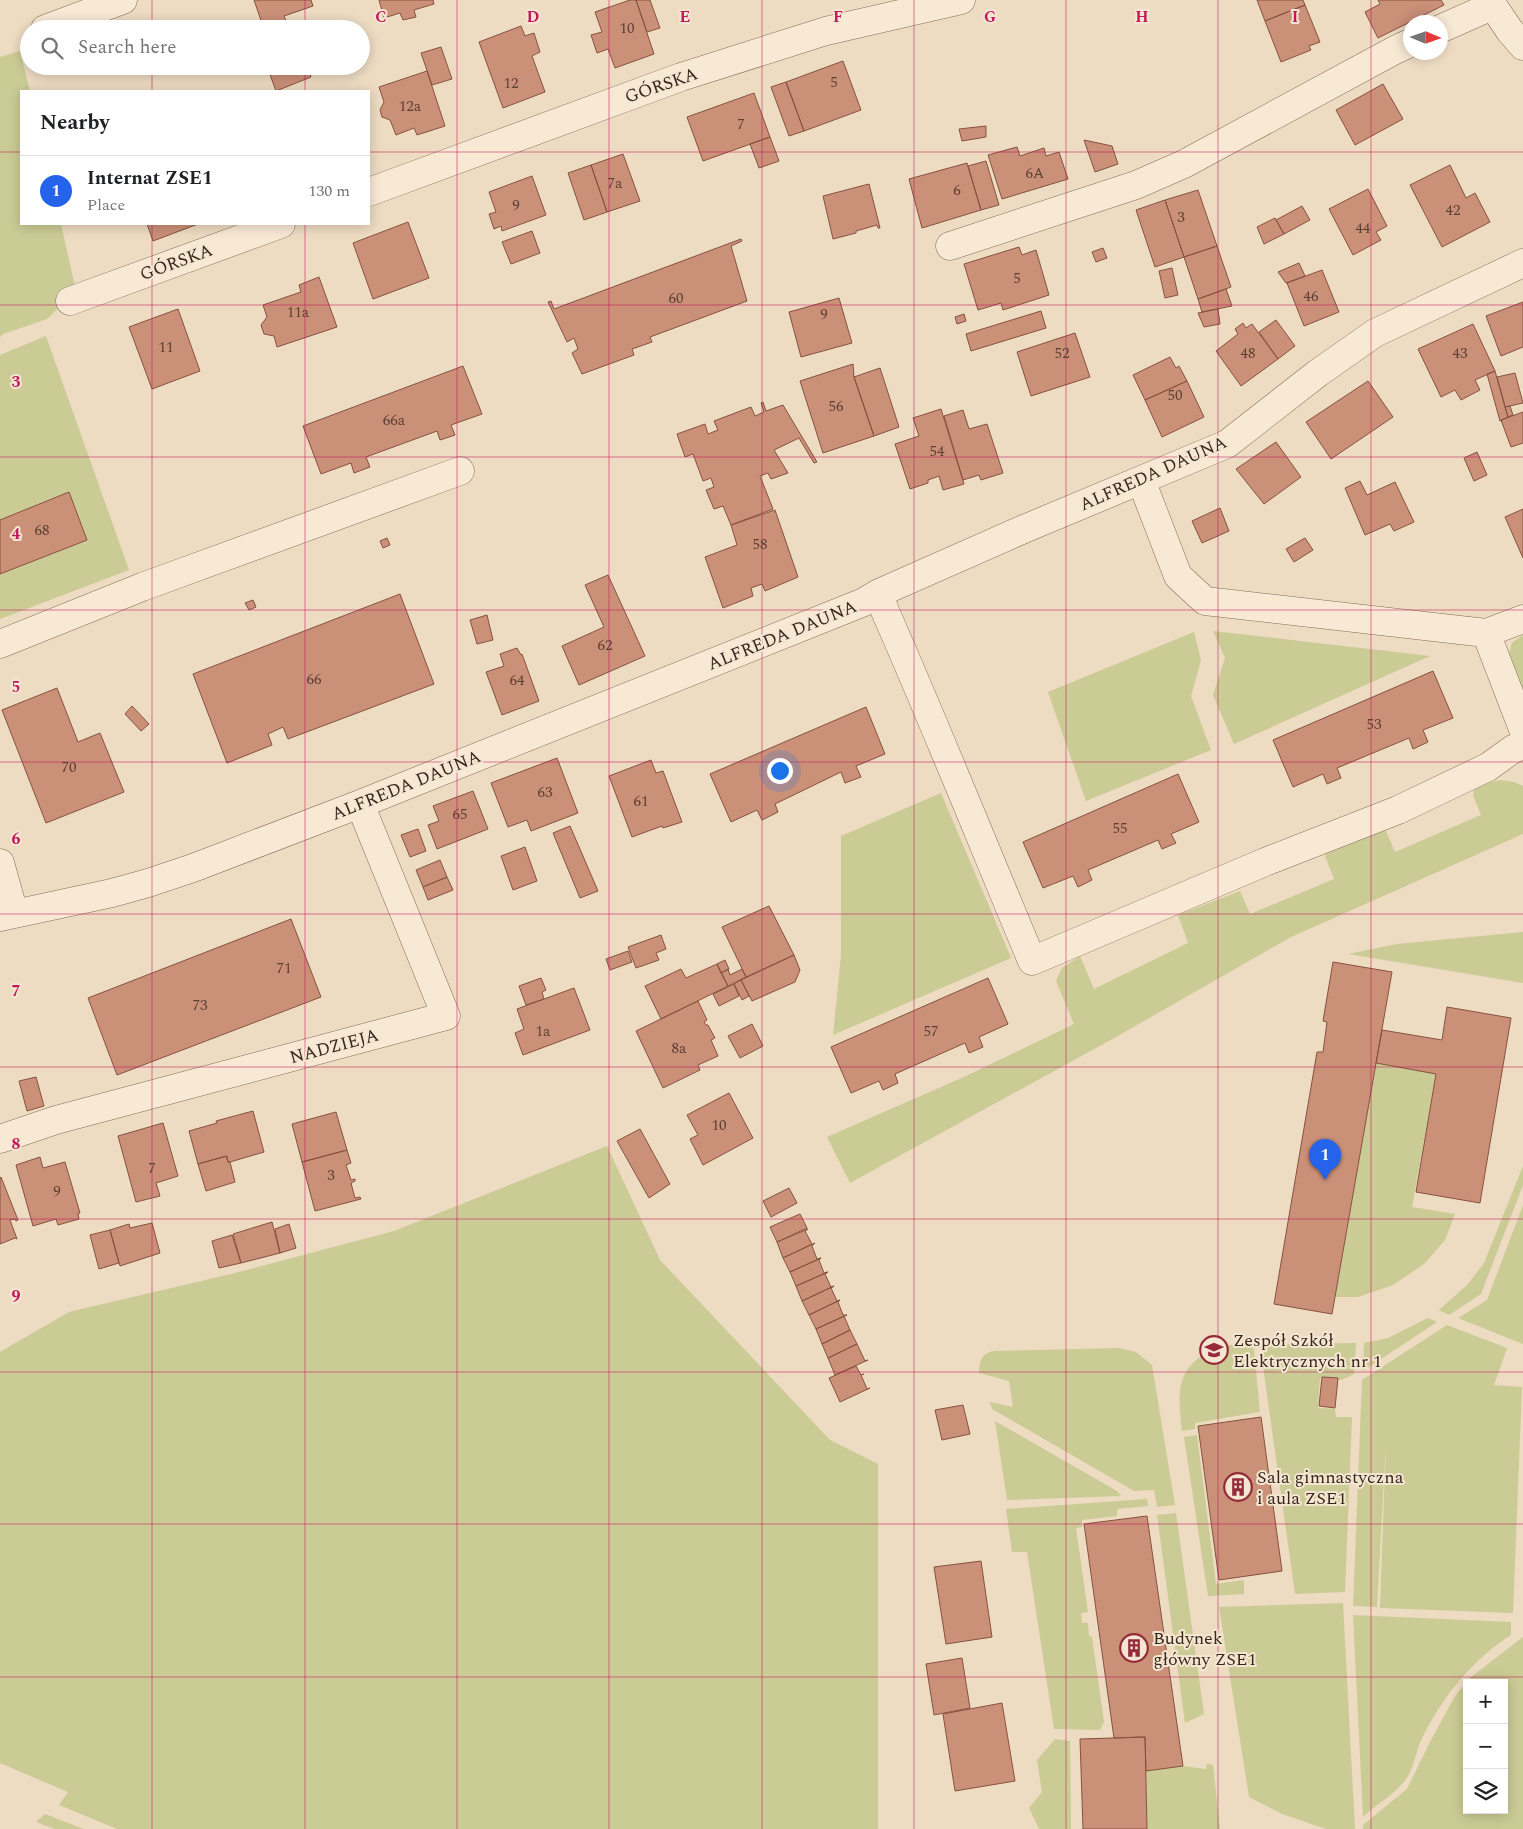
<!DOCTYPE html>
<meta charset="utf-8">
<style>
body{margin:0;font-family:Spectral,serif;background:#f2f2f2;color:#202124}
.controls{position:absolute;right:15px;bottom:15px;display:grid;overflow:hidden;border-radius:0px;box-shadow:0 2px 12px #0003}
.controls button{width:45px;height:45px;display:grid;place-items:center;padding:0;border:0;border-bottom:1px solid #e0e0e0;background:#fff;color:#202124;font:25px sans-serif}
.compass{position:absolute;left:1403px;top:15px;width:45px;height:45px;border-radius:50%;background:#fff;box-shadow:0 2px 12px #0003;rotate:92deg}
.you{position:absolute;left:779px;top:770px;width:18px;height:18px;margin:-12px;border:4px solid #fff;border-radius:50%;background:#1a73e8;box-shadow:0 0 0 8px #1a73e833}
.badge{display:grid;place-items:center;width:32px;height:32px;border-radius:50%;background:#2563eb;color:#fff;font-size:16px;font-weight:700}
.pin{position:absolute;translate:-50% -41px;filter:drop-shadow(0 1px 2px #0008)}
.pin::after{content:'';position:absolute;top:26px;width:18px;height:15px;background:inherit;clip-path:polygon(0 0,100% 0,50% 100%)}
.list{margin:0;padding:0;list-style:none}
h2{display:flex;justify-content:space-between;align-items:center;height:65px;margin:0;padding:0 20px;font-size:21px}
h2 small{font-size:16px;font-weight:400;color:#757577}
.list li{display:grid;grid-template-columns:32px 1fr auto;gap:15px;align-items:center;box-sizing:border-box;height:70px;padding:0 20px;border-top:1px solid #e0e0e0}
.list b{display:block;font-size:19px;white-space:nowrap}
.list p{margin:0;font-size:16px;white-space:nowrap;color:#757577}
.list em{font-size:16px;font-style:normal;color:#757577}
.icon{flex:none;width:28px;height:28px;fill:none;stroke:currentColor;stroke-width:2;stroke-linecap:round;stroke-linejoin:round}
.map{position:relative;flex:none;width:1523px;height:1829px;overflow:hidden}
.search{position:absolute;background:#fff;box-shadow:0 2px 12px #0003;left:20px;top:20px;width:350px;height:55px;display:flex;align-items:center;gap:12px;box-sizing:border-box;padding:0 18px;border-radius:28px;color:#757577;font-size:19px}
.panel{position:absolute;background:#fff;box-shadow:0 2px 12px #0003;left:20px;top:90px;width:350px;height:135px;border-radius:0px}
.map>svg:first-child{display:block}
.green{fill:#cbcb96;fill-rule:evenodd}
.building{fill:#cb9078;stroke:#86523f}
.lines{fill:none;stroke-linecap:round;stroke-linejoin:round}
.minor-casing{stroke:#876c59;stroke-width:29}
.tertiary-casing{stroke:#876c59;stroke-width:29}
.minor{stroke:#f8e9d5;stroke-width:28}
.tertiary{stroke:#f8e9d5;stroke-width:28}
.grid{fill:none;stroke:#c2185b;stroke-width:1;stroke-opacity:0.55}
.labels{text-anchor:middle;stroke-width:4;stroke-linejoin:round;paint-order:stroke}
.number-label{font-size:15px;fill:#5c4034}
.street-label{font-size:18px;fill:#37261d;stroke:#f5e6d1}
.poi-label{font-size:18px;fill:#37261d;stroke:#f5e6d1;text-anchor:start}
.grid-label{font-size:16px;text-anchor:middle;font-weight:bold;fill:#c2185b;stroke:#f5e6d1;stroke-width:4;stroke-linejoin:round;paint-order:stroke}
</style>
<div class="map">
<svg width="1523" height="1829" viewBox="0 0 1523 1829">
<rect width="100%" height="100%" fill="#eddbc2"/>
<!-- green -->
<path class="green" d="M20,51L30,91H21V224H61L76,291L47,319L3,334L0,337V57Z
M46,336L129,570L0,619V355Z
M1213,631L1430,656L1234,744L1213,695L1225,658Z
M1194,632L1201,660L1191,696L1211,750L1086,801L1048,692Z
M1523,635V691C1518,678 1503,656 1513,642C1516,640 1520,637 1523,635Z
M1501,780L1514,782L1523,786V834L1291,937L1116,1037L850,1183L827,1137L966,1076L1074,1024L1056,981L1062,968L1080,956L1094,989L1188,943L1178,915L1240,891L1250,914L1334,879L1325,856L1330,848L1378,827L1386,831L1395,852L1481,815L1473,795L1474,788L1488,782Z
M941,793L1011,958L833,1035L841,955V836Z
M1523,932V983L1348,954L1397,944Z
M1376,1063L1436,1074L1412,1207L1455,1214L1445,1240L1424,1264L1393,1285L1358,1297H1335Z
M607,1146L660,1260L830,1440L878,1464V1829H117L59,1805L68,1792L0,1763V1352L69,1312L231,1274L394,1231Z
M1523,1166V1185L1481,1294L1449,1315L1439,1310L1468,1284L1484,1263Z
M1523,1205V1344L1458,1318L1487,1300Z
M1428,1318L1437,1322L1363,1371L1364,1343L1388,1338Z
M1447,1325L1507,1348L1494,1385L1522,1387L1513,1613L1380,1608L1386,1440L1377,1607L1353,1606L1362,1380Z
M1356,1343L1354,1374L1341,1380L1320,1378L1318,1408L1335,1409L1336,1417H1352L1345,1592L1295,1594L1260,1345Z
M1221,1345H1251L1254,1350L1260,1412L1195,1423V1429L1182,1431C1177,1387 1176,1365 1221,1345Z
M1119,1348L1136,1352L1152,1365L1175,1505L1157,1507L1154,1490L1134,1491L992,1409L990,1402L1013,1407L1009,1381L979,1373C979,1361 982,1353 994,1351Z
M995,1421L1117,1491L1121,1496L1007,1500Z
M1197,1435L1216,1584L1244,1580V1594L1208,1596L1184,1437Z
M1147,1499L1148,1506L1117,1509V1516L1082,1520V1527L1076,1528L1088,1612L1081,1613L1082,1623H1088L1089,1636L1092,1637L1104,1722L1100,1730L1054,1729L1027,1552H1012L1006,1509Z
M1176,1513L1204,1714L1185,1723L1157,1515Z
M1343,1603L1355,1829H1326L1282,1814L1249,1797L1219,1607Z
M1353,1615L1511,1622V1635C1472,1660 1444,1695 1423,1736C1417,1748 1415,1763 1408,1776C1398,1793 1377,1803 1363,1817Z
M1523,1637V1829H1363V1825L1407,1789L1430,1742L1455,1696L1471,1677ZM1467,1683H1504V1810H1467Z
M1055,1739L1070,1741L1071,1829H1039L1029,1808L1042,1792L1037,1760Z
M1207,1764L1213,1765L1220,1829H1147L1146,1771L1183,1766L1206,1769Z
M45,1814L84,1829H55L36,1822Z"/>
<!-- building -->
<path class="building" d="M254,0H311L313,6L284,16L289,28L264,29Z
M379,0H433L434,4L414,10L416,17L403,20L400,13L384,18Z
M630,0H636L654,54L615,68L608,49L597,53L591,35L602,32L595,12Z
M636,0H650L660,28L647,32Z
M1257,0H1303L1305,5L1265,21Z
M1378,0H1441L1444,5L1378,38L1365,12L1380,4Z
M1305,5L1320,42L1309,46L1311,50L1281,62L1265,21Z
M521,26L525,36L534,33L540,52L532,56L545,92L503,108L479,42Z
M441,47L452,79L432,85L421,53Z
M843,61L861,110L804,131L786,82Z
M283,66H307L311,77L276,91L269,72Z
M427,71L445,126L417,135L414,128L396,135L390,120L382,117L380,110L384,102L379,87Z
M786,82L804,131L789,136L771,87Z
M1383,84L1403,119L1355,145L1336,110Z
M754,93L770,137L703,161L687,117Z
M986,126V137L962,141L959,129Z
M770,137L779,161L759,168L750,144Z
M1084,140L1112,146L1118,164L1095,172Z
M1017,147L1020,156L1044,148L1046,156L1059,152L1068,179L1002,199L988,155Z
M623,154L640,201L607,212L591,165Z
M986,161L999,205L981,210L968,166Z
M967,163L981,210L922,228L909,179Z
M591,165L607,212L584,220L568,173Z
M1450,165L1466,198L1475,193L1490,222L1442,247L1410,185Z
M532,176L546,215L502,231L501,226L494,229L489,214L496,212L489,192Z
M869,184L880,228H878L877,225L856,231V233L833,239L823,196Z
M1368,189L1387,226L1376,232L1381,240L1353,255L1329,209Z
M1198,190L1217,246L1184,257L1165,200Z
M1165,200L1184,257L1155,267L1136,210Z
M1302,206L1310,220L1284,234L1276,220Z
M1275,218L1284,234L1264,244L1257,227Z
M408,222L429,278L373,299L353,243Z
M147,224H198L153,241Z
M532,231L540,253L511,264L502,242Z
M741,239L742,241L731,246L747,301L650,337L652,342L632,349L634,355L582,374L572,353L578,349L574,338L567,342L548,302L551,301L554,309Z
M1217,246L1231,287L1198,299L1184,257Z
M1019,247L1022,255L1036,250L1049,295L1003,310L1001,303L978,310L964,264Z
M1103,248L1107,258L1096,262L1092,252Z
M1299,263L1305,276L1286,283L1278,272Z
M1172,268L1178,295L1165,298L1159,271Z
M1322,270L1339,312L1304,326L1287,283Z
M319,277L337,327L277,347L274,336L264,334L261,325L267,317L263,305L301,292L299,285Z
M1226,289L1232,306L1202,312L1198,299Z
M839,298L852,343L801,357L789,312Z
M1523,302V347L1501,356L1486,316Z
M178,309L200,371L152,389L129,327Z
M1218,309L1220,324L1204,327L1198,313Z
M1041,311L1046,328L971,351L966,334Z
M964,314L966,321L957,324L955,317Z
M1276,320L1295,346L1278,359L1259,332Z
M1243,323L1246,328L1252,324L1278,359L1241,386L1216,351L1238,334L1235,329Z
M1473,324L1495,371L1475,380L1480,390L1461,400L1455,390L1441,397L1418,349Z
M1075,333L1090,377L1031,396L1017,352Z
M1170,357L1176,368L1179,366L1187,381L1145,400L1133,375Z
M853,364L854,377L874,436L823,453L800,381Z
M463,366L482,414L451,425L455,435L440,440L437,431L366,457L370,467L354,473L351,463L321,474L303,426Z
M880,368L899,427L874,436L854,377Z
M1495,371L1508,417L1500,421L1487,374Z
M1515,373L1523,403L1505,407L1497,377Z
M1187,381L1204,417L1162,437L1145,400Z
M1368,381L1393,417L1331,459L1306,422Z
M763,402L766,411L783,405L817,462L814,463L799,438L774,450L788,473L771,479L768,473L760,476L773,509L731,525L723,506L714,509L706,490L714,487L711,478L703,481L693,454L685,457L677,434L705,424L708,434L718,430L714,421L751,407L755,416L764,412L761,403Z
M1510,406L1513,415L1508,417L1505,407Z
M941,409L964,484L943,490L939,476L928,480V483L910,489L895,444L919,436L913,418Z
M963,410L969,429L987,424L1003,473L981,480L979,475L963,480L944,416Z
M1523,412V443L1511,447L1501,420Z
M1276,442L1301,477L1264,504L1236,469Z
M1477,452L1487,475L1474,481L1464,458Z
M1360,481L1367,495L1395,482L1414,522L1394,531L1390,524L1365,535L1345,488Z
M69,492L87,540L0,574V520Z
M1220,508L1229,531L1202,543L1192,521Z
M1523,509V558L1505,517Z
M775,510L798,577L765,591L762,584L751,588L753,596L723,608L705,557L737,545L731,525Z
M387,538L390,545L383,548L380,541Z
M1305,538L1313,550L1294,562L1286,549Z
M608,575L645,656L579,685L562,646L604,627L585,585Z
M400,594L434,684L288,739L283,727L268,734L272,745L227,763L193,674Z
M253,600L256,607L249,610L245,603Z
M487,615L493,640L477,644L470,620Z
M517,648L521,655L522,654L539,701L502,715L486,672L504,666L500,654Z
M1433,671L1453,718L1423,730L1428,742L1413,749L1409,738L1337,768L1341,778L1327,784L1323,774L1293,787L1273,740Z
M57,688L78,742L100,733L124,792L46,823L2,710Z
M132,706L149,724L141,731L125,714Z
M866,707L885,754L856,766L861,777L845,783L841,772L775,804L778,812L762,820L757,810L731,822L710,774Z
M557,758L578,813L531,831L527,820L508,827L491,783Z
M651,760L656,773L663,771L682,822L663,828L662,826L632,837L609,776Z
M1178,774L1199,822L1171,834L1176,843L1162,849L1158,840L1088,870L1092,880L1078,887L1073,876L1043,888L1023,842Z
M473,791L488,829L437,849L428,825L439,821L433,806Z
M570,826L598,891L580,898L553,833Z
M418,829L426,851L410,857L401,835Z
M525,847L537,881L513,890L501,856Z
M440,860L447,877L423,887L416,870Z
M447,877L453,890L428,900L423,887Z
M769,906L794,955L746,977L722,927Z
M291,919L321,997L117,1075L88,998Z
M661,935L666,949L656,953L659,960L636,968L628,947Z
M628,951L632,962L610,970L606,959Z
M794,955L800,970L795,982L752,1001L741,980Z
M725,960L729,969L721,973L717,964Z
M1333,962L1392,972L1332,1314L1274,1304L1317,1052H1323L1327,1022L1323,1021Z
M717,964L728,986L661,1019L645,986L681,969L686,978Z
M728,969L730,975L742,969L746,977L728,986L721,973Z
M541,978L546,990L542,992L544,999L526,1005L519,986Z
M988,978L1008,1024L979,1037L983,1047L969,1053L965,1043L895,1074L898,1083L883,1090L879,1081L851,1093L831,1047Z
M741,980L749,996L742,1000L734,984Z
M734,984L739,996L719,1006L713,994Z
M574,988L590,1030L523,1055L515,1033L524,1029L517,1009Z
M698,1001L707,1020L704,1022L706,1025H708L715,1038L711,1040L718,1056L698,1065L700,1070L663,1088L636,1031Z
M1447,1007L1511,1018L1480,1203L1416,1192L1436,1074L1376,1063L1382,1030L1442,1040Z
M752,1024L763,1046L740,1058L728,1036Z
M36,1077L44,1106L27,1111L19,1081Z
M729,1093L753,1138L703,1165L690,1139L698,1135L687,1115Z
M253,1111L264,1152L230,1162H228L227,1156L198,1164L189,1131L217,1123L216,1121Z
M336,1112L347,1150L302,1162L292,1124Z
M163,1123L178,1176L156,1183L160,1196L136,1202L118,1136Z
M640,1129L670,1184L649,1198L617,1141Z
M347,1150L351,1163L346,1165L351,1180L355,1179V1181L351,1183L355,1198L360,1197L361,1199L315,1211L302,1162Z
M226,1156L228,1162H230L235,1182L206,1191L198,1164Z
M40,1157L43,1168L65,1162L80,1213H78L79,1219L58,1225L56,1219L33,1226L16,1165Z
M1,1177L18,1220L16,1221L15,1219L10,1220L17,1239L15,1238L0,1244V1178Z
M789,1188L797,1203L771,1217L763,1201Z
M800,1214L807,1228L777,1242L770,1227Z
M272,1222L280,1253L241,1263L233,1234Z
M152,1223L160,1253L120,1266L110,1230L129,1224L130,1228Z
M289,1224L296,1248L280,1253L275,1229Z
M808,1229L805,1231L812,1244L783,1258L777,1242Z
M110,1230L119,1263L99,1269L90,1235Z
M232,1235L241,1263L219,1268L212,1241Z
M815,1243L812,1246L817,1259L821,1258L790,1272L783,1258Z
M821,1258L819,1260L824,1273L828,1272L796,1286L790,1272Z
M828,1272L825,1274L831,1287L834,1286L802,1301L796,1286Z
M834,1286L831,1288L837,1301L840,1300L809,1315L802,1301Z
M840,1300L838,1302L843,1315H847L816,1329L809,1315Z
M844,1316L850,1330L822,1344L816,1329Z
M850,1330L857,1344L828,1358L822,1344Z
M857,1344L865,1361L868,1360L835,1375L828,1358Z
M856,1366L861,1375L864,1374L861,1375L867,1389L870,1388L840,1402L829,1378Z
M1322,1377L1338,1378L1335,1408L1319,1406Z
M963,1405L970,1434L942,1440L935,1410Z
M1261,1417L1282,1571L1219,1580L1198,1426Z
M1147,1516L1183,1766L1146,1771L1145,1737L1114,1738L1084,1524Z
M981,1561L992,1637L946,1644L934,1567Z
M962,1658L970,1708L934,1715L926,1664Z
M1002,1703L1015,1781L955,1791L943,1714Z
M1145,1737L1147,1829H1083L1080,1739Z"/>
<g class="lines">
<defs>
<path id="minor" d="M45,29L123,0
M1440,29L1492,6
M369,192L681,77L826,31L961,0
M950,246L1136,185L1184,164L1395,50L1410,43
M70,301L281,224
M1141,480L1178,576L1205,601L1486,633L1523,619
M879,593L885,611C936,727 983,844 1032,961L1265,862L1398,810L1488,767L1513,749L1523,745
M1486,633L1523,729
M0,644L142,587L460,471
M0,863L14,913
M0,917L112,893L148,883L193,868L360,804L864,602L879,593L1024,529L1227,444L1318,373L1375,333L1523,263
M0,1139L56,1120L446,1016L360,804"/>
<path id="tertiary" d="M1489,0L1510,31L1523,46"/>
</defs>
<!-- minor casing -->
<use href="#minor" class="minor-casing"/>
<!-- tertiary casing -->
<use href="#tertiary" class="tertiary-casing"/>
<!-- minor -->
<use href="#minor" class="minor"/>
<!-- tertiary -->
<use href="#tertiary" class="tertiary"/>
</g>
<!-- grid -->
<path class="grid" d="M152,0V29M305,0V29M457,0V1829M609,0V1829M762,0V1829M914,0V1829M1066,0V1829M1218,0V1829M1371,0V1829M152,66V91M305,66V91M0,152H21M369,152H1523M152,224V1829M305,224V1829M0,305H1523M0,457H1523M0,610H1523M0,762H1523M0,914H1523M0,1067H1523M0,1219H1523M0,1372H1523M0,1524H1523M0,1677H1523"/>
<!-- icons -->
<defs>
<symbol id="school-ring" viewBox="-11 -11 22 22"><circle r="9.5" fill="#f5e6d1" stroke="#952a38" stroke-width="1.5"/><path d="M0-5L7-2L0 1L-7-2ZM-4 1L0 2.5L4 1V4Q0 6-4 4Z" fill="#952a38"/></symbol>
<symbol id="building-ring" viewBox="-11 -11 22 22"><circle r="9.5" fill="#f5e6d1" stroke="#952a38" stroke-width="1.5"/><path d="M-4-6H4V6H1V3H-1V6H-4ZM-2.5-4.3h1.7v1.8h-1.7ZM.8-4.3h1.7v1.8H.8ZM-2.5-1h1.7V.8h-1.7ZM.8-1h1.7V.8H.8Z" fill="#952a38"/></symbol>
</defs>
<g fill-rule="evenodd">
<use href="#school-ring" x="1198" y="1334" width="32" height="32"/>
<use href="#building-ring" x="1222" y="1471" width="32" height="32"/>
<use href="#building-ring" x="1118" y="1632" width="32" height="32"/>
</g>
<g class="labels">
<!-- number labels -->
<g class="number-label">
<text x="627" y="33">10</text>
<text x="834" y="87">5</text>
<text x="511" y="88">12</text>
<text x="410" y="111">12a</text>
<text x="741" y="129">7</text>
<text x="1035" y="178">6A</text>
<text x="615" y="188">7a</text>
<text x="957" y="195">6</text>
<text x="516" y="210">9</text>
<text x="1453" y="215">42</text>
<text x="1181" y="222">3</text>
<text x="1363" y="233">44</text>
<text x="1017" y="283">5</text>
<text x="1311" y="301">46</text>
<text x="676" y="303">60</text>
<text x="298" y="317">11a</text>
<text x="824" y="319">9</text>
<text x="166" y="352">11</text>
<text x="1062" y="358">52</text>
<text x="1248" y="358">48</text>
<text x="1460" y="358">43</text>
<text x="1175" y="400">50</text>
<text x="836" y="411">56</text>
<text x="394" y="425">66a</text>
<text x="937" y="456">54</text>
<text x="42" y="535">68</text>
<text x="760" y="549">58</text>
<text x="605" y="650">62</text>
<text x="314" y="684">66</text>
<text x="517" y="685">64</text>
<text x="1374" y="729">53</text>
<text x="69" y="772">70</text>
<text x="545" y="797">63</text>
<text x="641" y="806">61</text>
<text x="460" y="819">65</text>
<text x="1120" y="833">55</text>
<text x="284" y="973">71</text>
<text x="200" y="1010">73</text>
<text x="543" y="1036">1a</text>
<text x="931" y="1036">57</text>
<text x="679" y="1053">8a</text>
<text x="719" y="1130">10</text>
<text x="152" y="1173">7</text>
<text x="331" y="1180">3</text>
<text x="57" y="1196">9</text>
</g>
<!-- street labels -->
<g class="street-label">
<text transform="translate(661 85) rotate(-19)" y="6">GÓRSKA</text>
<text transform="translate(176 262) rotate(-20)" y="6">GÓRSKA</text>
<text transform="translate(1153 473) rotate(-24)" y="6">ALFREDA DAUNA</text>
<text transform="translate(782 635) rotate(-22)" y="6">ALFREDA DAUNA</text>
<text transform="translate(406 785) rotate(-22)" y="6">ALFREDA DAUNA</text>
<text transform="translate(334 1046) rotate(-15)" y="6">NADZIEJA</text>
</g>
<!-- poi labels -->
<g class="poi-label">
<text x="1233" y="1346">Zespół Szkół<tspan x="1233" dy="21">Elektrycznych nr 1</tspan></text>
<text x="1257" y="1483">Sala gimnastyczna<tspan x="1257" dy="21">i aula ZSE1</tspan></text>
<text x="1153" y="1644">Budynek<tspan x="1153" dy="21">główny ZSE1</tspan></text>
</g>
</g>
<g class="grid-label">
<text x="381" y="22">C</text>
<text x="533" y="22">D</text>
<text x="685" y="22">E</text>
<text x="838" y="22">F</text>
<text x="990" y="22">G</text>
<text x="1142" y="22">H</text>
<text x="1295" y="22">I</text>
<text x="16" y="387">3</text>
<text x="16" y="539">4</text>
<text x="16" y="692">5</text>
<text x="16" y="844">6</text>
<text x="16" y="996">7</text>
<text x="16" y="1149">8</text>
<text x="16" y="1301">9</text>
</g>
</svg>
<div class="controls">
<button>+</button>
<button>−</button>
<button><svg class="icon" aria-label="layers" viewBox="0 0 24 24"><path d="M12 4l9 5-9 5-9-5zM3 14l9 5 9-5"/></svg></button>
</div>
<svg class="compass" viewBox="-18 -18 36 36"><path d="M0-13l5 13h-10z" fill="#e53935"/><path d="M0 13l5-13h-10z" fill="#757577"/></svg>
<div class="you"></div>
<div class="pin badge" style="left:1325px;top:1180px">1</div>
<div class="search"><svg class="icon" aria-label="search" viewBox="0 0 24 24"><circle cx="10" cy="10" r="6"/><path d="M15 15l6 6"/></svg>Search here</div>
<section class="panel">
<h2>Nearby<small></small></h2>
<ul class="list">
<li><span class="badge">1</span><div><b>Internat ZSE1</b><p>Place</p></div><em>130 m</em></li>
</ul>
</section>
</div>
